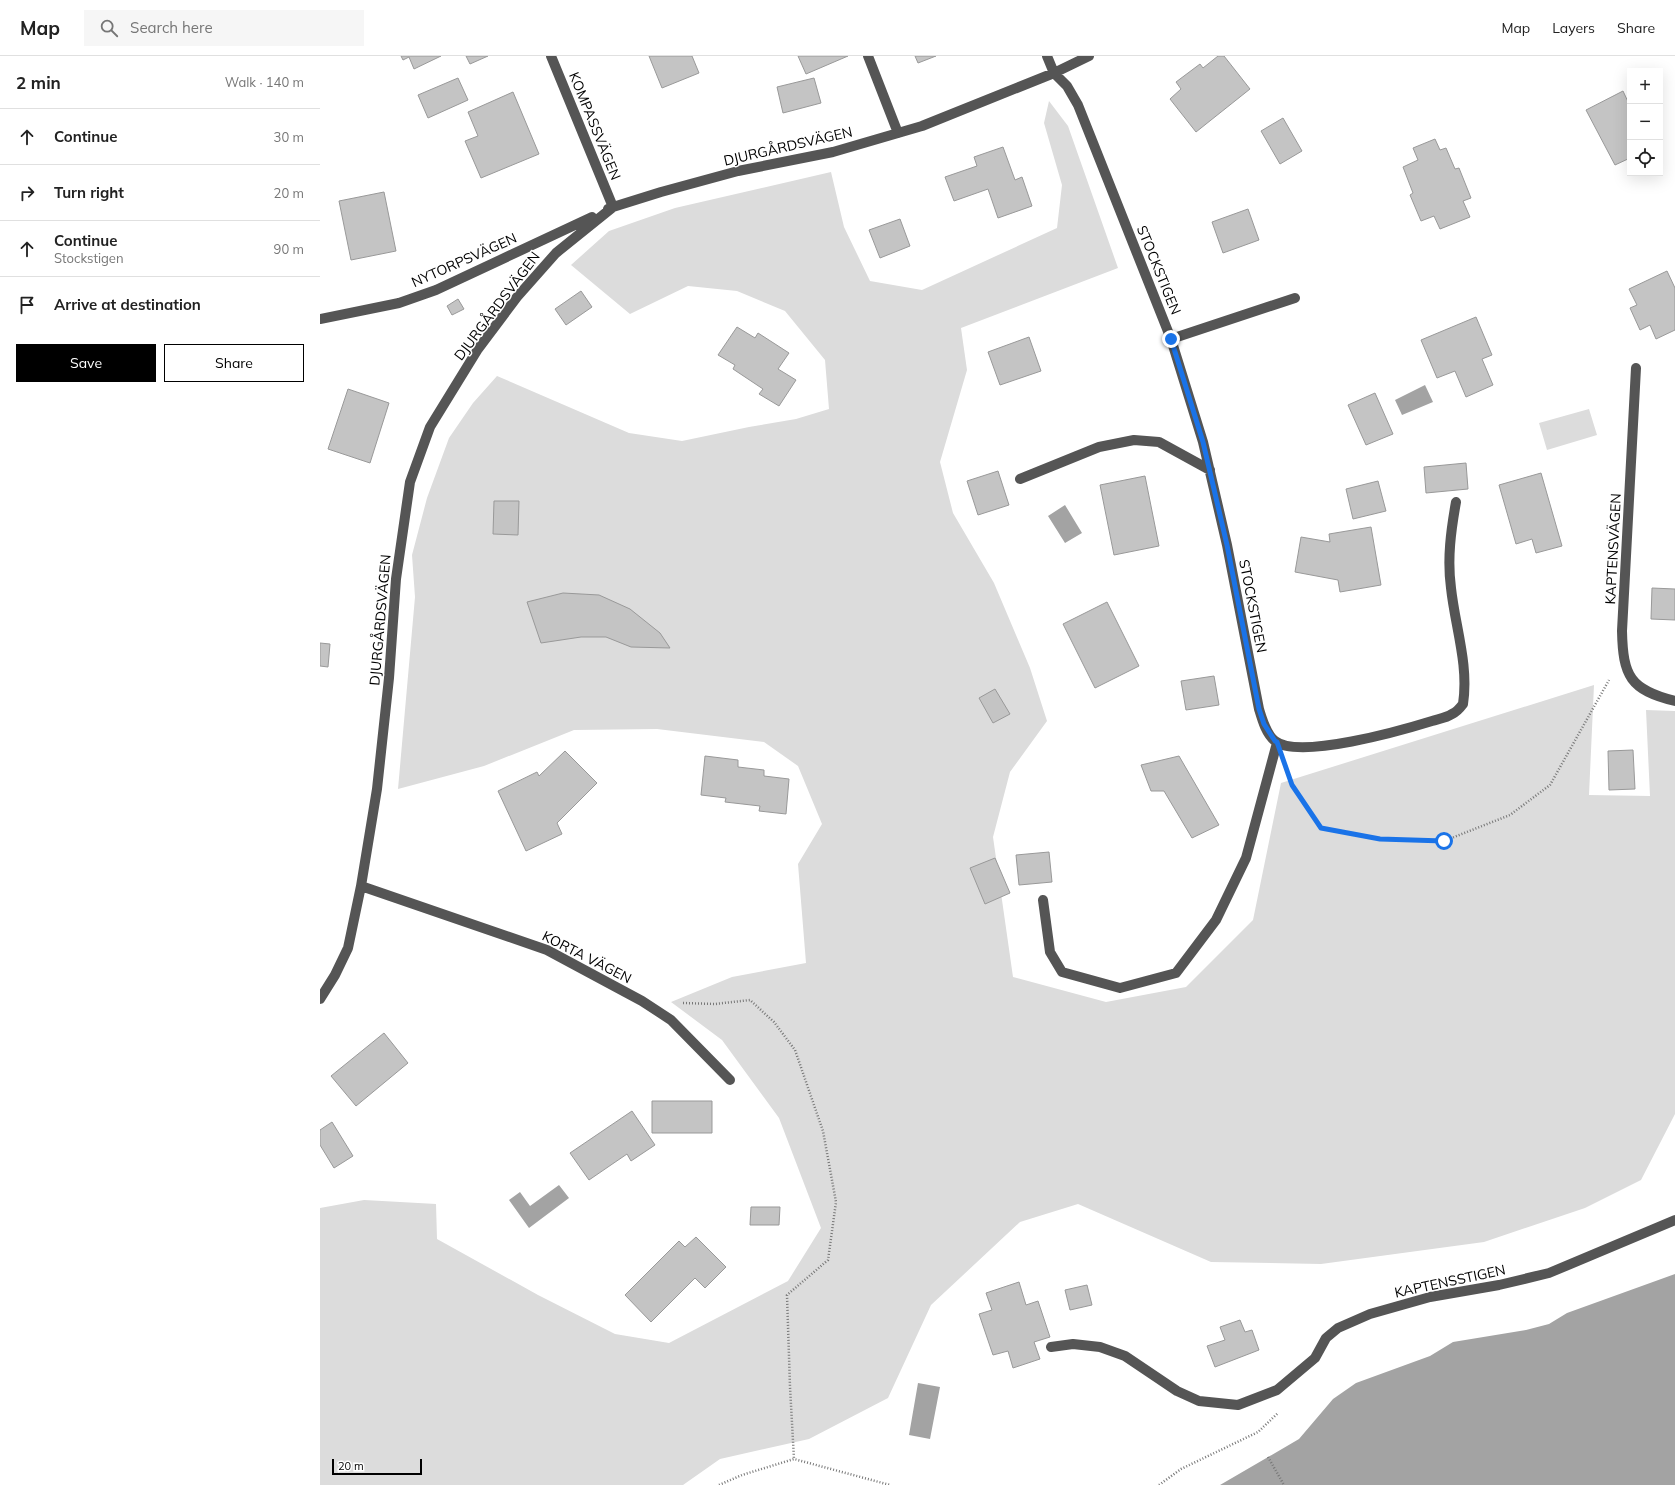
<!DOCTYPE html>
<meta charset="utf-8">
<style>
body{margin:0;font-family:Mulish,sans-serif;background:#f6f6f6;color:#222}
.controls{position:absolute;right:12px;top:12px;display:grid;overflow:hidden;border-radius:0px;box-shadow:0 4px 16px #0002}
.controls button{width:36px;height:36px;display:grid;place-items:center;padding:0;border:0;border-bottom:1px solid #e0e0e0;background:#fff;color:#222;font:20px sans-serif}
.scale{position:absolute;left:12px;bottom:10px;width:90px;box-sizing:border-box;padding-left:4px;border:2px solid #000;border-top:0;font-size:11px;line-height:14px;white-space:nowrap;color:#000;-webkit-text-stroke:3px #fff;paint-order:stroke}
.stop{position:absolute;width:12px;height:12px;margin:-9px;border:3px solid #1a73e8;border-radius:50%;background:#fff}
.stop.end{background:#1a73e8;border-color:#fff;box-shadow:0 1px 4px #0008}
.list{margin:0;padding:0;list-style:none}
h2{display:flex;justify-content:space-between;align-items:center;height:52px;margin:0;padding:0 16px;font-size:17px}
h2 small{font-size:13px;font-weight:400;color:#767676}
.list li{display:grid;grid-template-columns:26px 1fr auto;gap:12px;align-items:center;box-sizing:border-box;height:56px;padding:0 16px;border-top:1px solid #e0e0e0}
.list b{display:block;font-size:15px;white-space:nowrap}
.list p{margin:0;font-size:13px;white-space:nowrap;color:#767676}
.list em{font-size:13px;font-style:normal;color:#767676}
.actions{display:flex;gap:8px;padding:12px 16px}
.actions a{flex:1;padding:9px 0;border:1px solid #000;border-radius:0px;text-align:center;font-size:14px;color:#000}
.actions .main{background:#000;color:#fff}
.icon{flex:none;width:22px;height:22px;fill:none;stroke:currentColor;stroke-width:2;stroke-linecap:round;stroke-linejoin:round}
.map{position:relative;flex:none;width:1355px;height:1429px;overflow:hidden}
header{display:flex;align-items:center;gap:24px;box-sizing:border-box;height:56px;padding:0 20px;background:#fff;border-bottom:1px solid #e0e0e0}
header strong{font-size:19px}
nav{display:flex;gap:22px;margin-inline-start:auto;font-size:14px}
.search{width:280px;height:36px;background:#f6f6f6;display:flex;align-items:center;gap:10px;box-sizing:border-box;padding:0 14px;border-radius:0px;color:#767676;font-size:15px}
main{display:flex}
aside{flex:1;background:#fff}
.map>svg:first-child{display:block}
.green{fill:#dcdcdc}
.water{fill:#a3a3a3}
.building{fill:#c4c4c4;stroke:#999}
.lines{fill:none;stroke-linecap:round;stroke-linejoin:round}
.path{stroke:#777;stroke-width:2.5;stroke-dasharray:1 2;stroke-linecap:butt}
.minor{stroke:#555;stroke-width:10}
.route{stroke:#1a73e8;stroke-width:5}
.labels{text-anchor:middle;stroke-width:3;stroke-linejoin:round;paint-order:stroke}
.street-label{font-size:14px;fill:#000;stroke:#fff}
</style>
<header>
<strong>Map</strong>
<div class="search"><svg class="icon" aria-label="search" viewBox="0 0 24 24"><circle cx="10" cy="10" r="6"/><path d="M15 15l6 6"/></svg>Search here</div>
<nav><a>Map</a><a>Layers</a><a>Share</a></nav>
</header>
<main>
<aside>
<h2>2 min<small>Walk · 140 m</small></h2>
<ul class="list">
<li><svg class="icon" aria-label="ahead" viewBox="0 0 24 24"><path d="M12 20V5M6 11l6-6 6 6"/></svg><div><b>Continue</b></div><em>30 m</em></li>
<li><svg class="icon" aria-label="right" viewBox="0 0 24 24"><path d="M7 20v-9h11M14 6l5 5-5 5"/></svg><div><b>Turn right</b></div><em>20 m</em></li>
<li><svg class="icon" aria-label="ahead" viewBox="0 0 24 24"><path d="M12 20V5M6 11l6-6 6 6"/></svg><div><b>Continue</b><p>Stockstigen</p></div><em>90 m</em></li>
<li><svg class="icon" aria-label="arrive" viewBox="0 0 24 24"><path d="M6 21V4h12l-3 4 3 4H6"/></svg><div><b>Arrive at destination</b></div></li>
</ul>
<div class="actions"><a class="main">Save</a><a>Share</a></div>
</aside>
<div class="map">
<svg width="1355" height="1429" viewBox="0 0 1355 1429">
<rect width="100%" height="100%" fill="#fff"/>
<!-- green -->
<path class="green" d="M729,45L748,70L798,212L641,272L647,314L620,406L633,457L674,527L710,612L727,665L690,716L673,781L693,921L786,946L866,931L933,864L961,727L1274,629L1269,739L1330,740L1326,654L1355,655V1058L1321,1124L1265,1152L1164,1186L1001,1208L891,1206L758,1148L700,1166L611,1249L568,1342L489,1383L400,1403L363,1429H0V1152L44,1144L116,1148L117,1183L218,1239L295,1278L349,1287L468,1225L501,1172L459,1062L402,984L351,946L412,921L486,907L478,808L502,768L478,710L444,686L337,673L254,674L164,710L78,733L95,541L92,499L107,442L129,382L153,347L177,320L309,377L362,385L429,371L476,363L509,353L505,304L465,255L417,235L368,230L310,258L251,209L289,175L355,152L511,116L524,171L550,225L602,234L737,172L742,129L724,67Z
M1269,353L1277,379L1227,394L1219,367Z"/>
<!-- water -->
<path class="water" d="M1105,329L1113,346L1082,359L1075,344Z
M745,449L762,477L745,487L728,460Z
M239,1129L249,1142L209,1172L189,1144L200,1136L210,1150Z
M1355,1218V1429H900L979,1383L1013,1343L1036,1327L1110,1300L1133,1286L1206,1274L1229,1268L1247,1257Z
M598,1327L620,1331L610,1383L589,1379Z"/>
<!-- building -->
<path class="building" d="M81,0H121L94,13L89,1L83,4Z
M146,0H168L150,8Z
M329,0H372L379,17L342,32Z
M478,0H528L486,18Z
M595,0H616L598,7Z
M898,0H904L930,33L876,76L850,43L861,33L856,26L880,8L883,12Z
M138,22L148,44L108,62L98,39Z
M494,22L501,47L463,57L457,31Z
M1303,35L1310,50V102L1295,109L1266,54Z
M193,36L219,98L161,122L145,85L158,80L148,56Z
M963,62L982,95L960,108L941,75Z
M1115,83L1120,94L1126,92L1135,113L1139,112L1151,142L1143,145L1150,161L1120,173L1114,160L1101,165L1090,139L1093,137L1083,111L1098,104L1093,92Z
M683,91L695,124L702,121L712,150L678,162L668,133L634,145L625,121L657,110L654,101Z
M64,136L76,195L31,204L19,145Z
M928,153L939,184L903,197L892,166Z
M580,163L590,190L560,202L549,174Z
M1347,215L1355,232V274L1336,283L1330,269L1320,274L1310,252L1317,249L1309,233Z
M261,235L272,251L246,269L235,253Z
M138,243L144,253L132,259L127,250Z
M1156,261L1172,299L1162,303L1173,329L1146,341L1135,315L1117,322L1101,284Z
M417,271L435,282L438,277L469,297L458,313L476,324L459,350L439,338L443,333L413,313L415,309L398,299Z
M709,281L721,315L680,329L668,296Z
M28,333L69,347L50,407L8,393Z
M1055,337L1073,378L1046,389L1028,349Z
M1146,407L1148,433L1106,437L1104,411Z
M678,415L689,449L658,459L647,425Z
M1221,417L1242,490L1216,497L1212,483L1196,488L1179,429Z
M825,420L839,490L794,499L780,429Z
M1058,425L1066,455L1033,463L1026,433Z
M174,445H199L198,479L173,478Z
M1051,471L1061,529L1020,536L1018,524L975,516L981,481L1010,486L1009,478Z
M1332,532L1355,533V564L1331,563Z
M243,537L279,539L310,553L340,577L350,592L311,591L286,581H261L221,587L207,546Z
M787,546L819,610L775,632L743,568Z
M0,587L10,588L8,611L0,610Z
M894,620L899,649L866,654L861,625Z
M675,633L690,658L673,667L659,642Z
M1313,694L1315,733L1289,734L1288,695Z
M245,695L277,727L237,767L242,778L206,795L178,735L217,716L219,720Z
M385,700L418,704V711L444,714V720L469,723L466,758L439,755L440,750L405,746L406,742L381,739Z
M859,700L899,769L872,782L844,735H831L821,709Z
M729,796L732,826L699,829L696,799Z
M675,802L690,837L665,848L650,812Z
M64,977L88,1007L36,1050L11,1020Z
M332,1045H392V1077H332Z
M312,1055L335,1089L311,1105L307,1098L269,1124L250,1097Z
M12,1066L33,1100L14,1112L0,1089V1074Z
M431,1151H460L459,1169H430Z
M376,1181L406,1211L385,1232L375,1222L331,1266L305,1239L359,1185L365,1191Z
M699,1226L706,1249L718,1245L730,1281L714,1286L720,1303L693,1312L688,1295L673,1299L659,1258L672,1254L666,1237Z
M767,1229L772,1249L750,1254L745,1234Z
M920,1264L925,1276L932,1274L939,1294L895,1311L887,1290L905,1284L900,1271Z"/>
<g class="lines">
<!-- path -->
<path class="path" d="M970,723L972,729L1001,772L1060,783L1124,785L1190,759L1230,729L1289,624
M363,947L395,948L430,944L454,966L475,994L503,1075L516,1146L508,1204L467,1239L470,1331L474,1403
M948,1401L964,1429
M399,1429L422,1419L474,1403L570,1429
M839,1429L861,1413L938,1376L958,1357"/>
<!-- minor -->
<path class="minor" d="M231,0L293,151L288,153
M548,0L578,77
M727,0L734,17L747,30L758,49L851,283L883,386L907,489L939,653C942,663 946,678 955,685C979,704 1083,674 1112,665C1118,663 1126,662 1132,658C1137,656 1140,652 1143,648C1149,609 1135,570 1131,532C1127,503 1131,474 1136,446
M0,263L79,247L116,234L272,161
M851,283L975,242
M1316,312L1302,575C1303,620 1310,634 1355,645
M700,423L779,391L814,384L839,386L890,414
M41,830L227,894L322,945L351,964L410,1024
M723,844L730,896L742,916L800,932L856,917L896,864L926,802L957,687
M0,943L15,919L28,892L41,830L57,733L69,622L76,523L90,426L110,371L158,293L197,241L236,197L293,151L341,136L418,115L513,96L602,70L734,17L769,0
M731,1291L753,1288L780,1291L805,1300L857,1335L879,1345L918,1349L957,1334L995,1302L1006,1282L1018,1272L1050,1258L1110,1241L1179,1229L1229,1217L1355,1164"/>
</g>
<g class="lines">
<!-- route -->
<path class="route" d="M851,283L883,386L907,489L939,653L944,668L955,685L957,686L972,729L1001,772L1060,783L1124,785"/>
</g>
<g class="labels">
<!-- street labels -->
<g class="street-label">
<text transform="translate(275 70) rotate(68)" y="5">KOMPASSVÄGEN</text>
<text transform="translate(468 90) rotate(-13)" y="5">DJURGÅRDSVÄGEN</text>
<text transform="translate(144 204) rotate(-24)" y="5">NYTORPSVÄGEN</text>
<text transform="translate(839 214) rotate(68)" y="5">STOCKSTIGEN</text>
<text transform="translate(177 250) rotate(-53)" y="5">DJURGÅRDSVÄGEN</text>
<text transform="translate(1293 493) rotate(-87)" y="5">KAPTENSVÄGEN</text>
<text transform="translate(933 550) rotate(79)" y="5">STOCKSTIGEN</text>
<text transform="translate(60 564) rotate(-85)" y="5">DJURGÅRDSVÄGEN</text>
<text transform="translate(267 901) rotate(27)" y="5">KORTA VÄGEN</text>
<text transform="translate(1130 1225) rotate(-12)" y="5">KAPTENSSTIGEN</text>
</g>
</g>
</svg>
<div class="controls">
<button>+</button>
<button>−</button>
<button><svg class="icon" aria-label="locate" viewBox="0 0 24 24"><circle cx="12" cy="12" r="6"/><path d="M12 2v4M12 18v4M2 12h4M18 12h4"/></svg></button>
</div>
<div class="scale">20 m</div>
<div class="stop" style="left:1124px;top:785px"></div>
<div class="stop end" style="left:851px;top:283px"></div>
</div>
</main>
